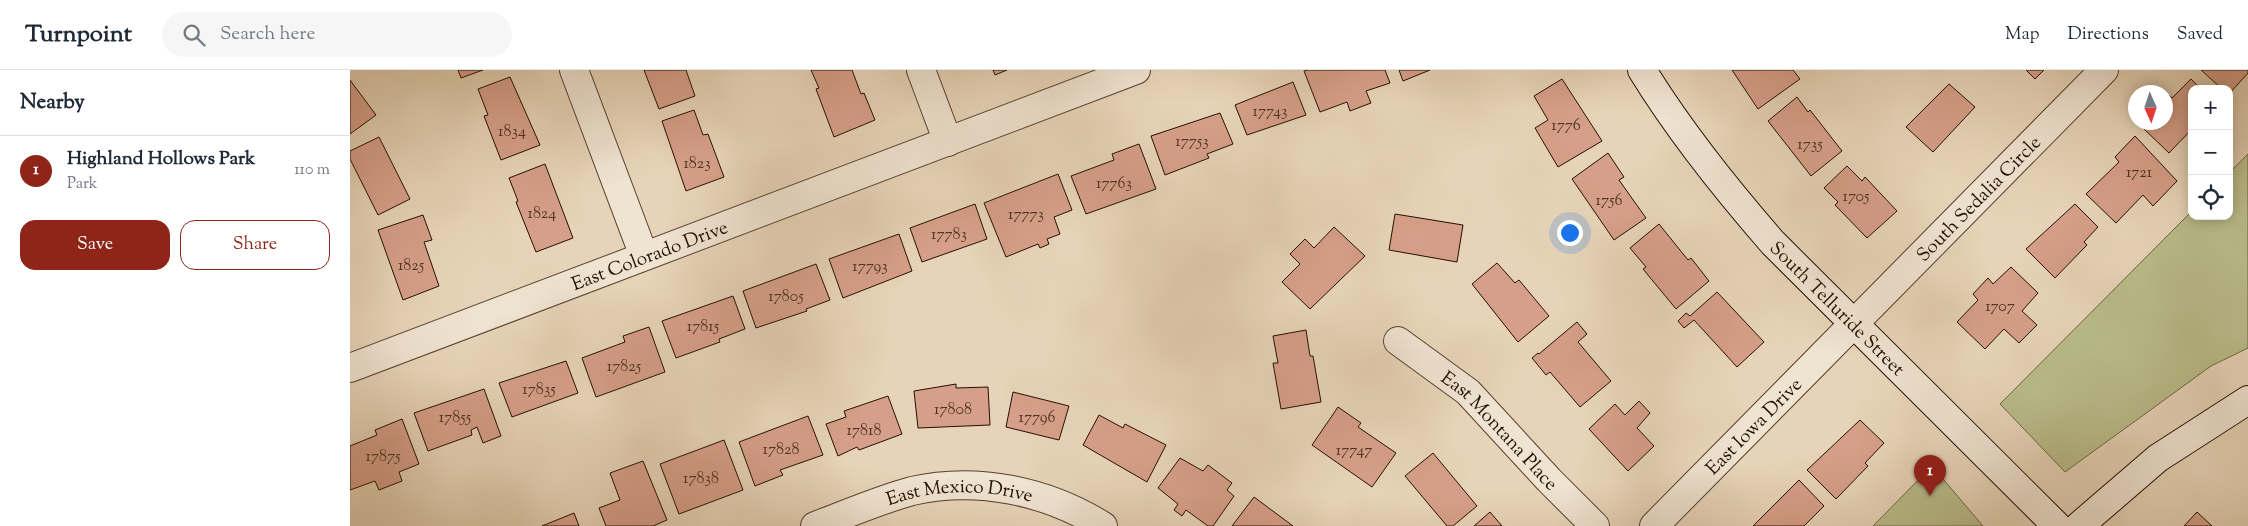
<!DOCTYPE html>
<meta charset="utf-8">
<style>
body{margin:0;font-family:"Sorts Mill Goudy",serif;background:#f6f6f7;color:#1f2937}
.controls{position:absolute;right:15px;top:15px;display:grid;overflow:hidden;border-radius:10px;box-shadow:0 2px 12px #0003}
.controls button{width:45px;height:45px;display:grid;place-items:center;padding:0;border:0;border-bottom:1px solid #e0e1e3;background:#fff;color:#1f2937;font:25px sans-serif}
.compass{position:absolute;left:1778px;top:15px;width:45px;height:45px;border-radius:50%;background:#fff;box-shadow:0 2px 12px #0003;rotate:177deg}
.you{position:absolute;left:1219px;top:162px;width:18px;height:18px;margin:-12px;border:4px solid #fff;border-radius:50%;background:#1a73e8;box-shadow:0 0 0 8px #1a73e833}
.badge{display:grid;place-items:center;width:32px;height:32px;border-radius:50%;background:#8f2418;color:#fff;font-size:16px;font-weight:700}
.pin{position:absolute;translate:-50% -41px;filter:drop-shadow(0 1px 2px #0008)}
.pin::after{content:'';position:absolute;top:26px;width:18px;height:15px;background:inherit;clip-path:polygon(0 0,100% 0,50% 100%)}
.list{margin:0;padding:0;list-style:none}
h2{display:flex;justify-content:space-between;align-items:center;height:65px;margin:0;padding:0 20px;font-size:21px}
h2 small{font-size:16px;font-weight:400;color:#747a83}
.list li{display:grid;grid-template-columns:32px 1fr auto;gap:15px;align-items:center;box-sizing:border-box;height:70px;padding:0 20px;border-top:1px solid #e0e1e3}
.list b{display:block;font-size:19px;white-space:nowrap}
.list p{margin:0;font-size:16px;white-space:nowrap;color:#747a83}
.list em{font-size:16px;font-style:normal;color:#747a83}
.actions{display:flex;gap:10px;padding:15px 20px}
.actions a{flex:1;padding:11px 0;border:1px solid #8f2418;border-radius:15px;text-align:center;font-size:18px;color:#8f2418}
.actions .main{background:#8f2418;color:#fff}
.icon{flex:none;width:28px;height:28px;fill:none;stroke:currentColor;stroke-width:2;stroke-linecap:round;stroke-linejoin:round}
.map{position:relative;flex:none;width:1898px;height:456px;overflow:hidden}
header{display:flex;align-items:center;gap:30px;box-sizing:border-box;height:70px;padding:0 25px;background:#fff;border-bottom:1px solid #e0e1e3}
header strong{font-size:24px}
nav{display:flex;gap:28px;margin-inline-start:auto;font-size:18px}
.search{width:350px;height:45px;background:#f6f6f7;display:flex;align-items:center;gap:12px;box-sizing:border-box;padding:0 18px;border-radius:28px;color:#747a83;font-size:19px}
main{display:flex}
aside{flex:1;background:#fff}
.map>svg:first-child{display:block}
.green{fill:#babc8b;stroke:#6f6646}
.building{fill:#d69f89;stroke:#241000}
.lines{fill:none;stroke-linecap:round;stroke-linejoin:round}
.street-casing{stroke:#55412e;stroke-width:30}
.secondary-casing{stroke:#241000;stroke-width:30}
.street{stroke:#efe3d1;stroke-width:28}
.secondary{stroke:#efe3d1;stroke-width:28}
.labels{text-anchor:middle;stroke-width:4;stroke-linejoin:round;paint-order:stroke}
.number-label{font-size:16px;fill:#503422}
.street-label{font-size:19px;fill:#241000;stroke:#efe3d1}
</style>
<header>
<strong>Turnpoint</strong>
<div class="search"><svg class="icon" aria-label="search" viewBox="0 0 24 24"><circle cx="10" cy="10" r="6"/><path d="M15 15l6 6"/></svg>Search here</div>
<nav><a>Map</a><a>Directions</a><a>Saved</a></nav>
</header>
<main>
<aside>
<h2>Nearby<small></small></h2>
<ul class="list">
<li><span class="badge">1</span><div><b>Highland Hollows Park</b><p>Park</p></div><em>110 m</em></li>
</ul>
<div class="actions"><a class="main">Save</a><a>Share</a></div>
</aside>
<div class="map">
<svg width="1898" height="456" viewBox="0 0 1898 456">
<rect width="100%" height="100%" fill="#e7d4b8"/>
<filter id="stains"><feTurbulence type="fractalNoise" baseFrequency=".004" numOctaves="4"/><feColorMatrix values="0 0 0 0 .2 0 0 0 0 .09 0 0 0 0 .02 0 0 0 .5 -.17"/></filter>
<radialGradient id="worn" r=".72"><stop offset=".6" stop-color="#630" stop-opacity="0"/><stop offset="1" stop-color="#630" stop-opacity=".3"/></radialGradient>
<!-- green -->
<path class="green" d="M1898,84V278L1861,296L1715,402L1650,334L1842,141V146H1879V103Z
M1582,396L1633,456H1523Z"/>
<!-- building -->
<path class="building" d="M108,0H133L111,8Z
M294,0H336L345,26L309,39Z
M461,0H502L511,24L514,23L525,50L484,67L466,19L469,18Z
M643,0H657L645,5Z
M958,0H1035L1040,13L1016,21L1021,33L1000,41L997,32L970,42L954,1Z
M1049,0H1080L1053,11Z
M1382,0H1443L1450,9L1408,39Z
M1676,0H1694L1685,9Z
M1851,0H1898V3L1879,24V19H1872Z
M160,7L190,75L151,90L134,46L138,45L128,19Z
M1212,9L1252,71L1208,97L1185,58L1198,50L1184,26Z
M1841,9L1851,19H1842V59L1819,83L1793,58L1798,52H1816L1815,22L1822,28Z
M0,10L26,45L0,64Z
M943,12L956,45L897,65L885,35Z
M1599,14L1625,37L1583,82L1556,57Z
M1447,27L1458,42L1460,40L1492,81L1461,106L1418,51Z
M344,40L353,65L358,64L374,107L336,121L312,51Z
M870,43L883,74L857,84L859,88L815,105L801,66Z
M1785,66L1827,111L1803,136L1793,125L1766,153L1736,124L1769,92L1765,87Z
M29,67L60,129L28,145L0,89V81Z
M789,74L806,119L736,144L721,106L764,90L762,84Z
M1258,83L1274,107L1269,110L1296,148L1264,170L1222,109Z
M195,94L223,168L186,182L166,132L168,131L159,108Z
M1497,96L1512,111L1515,107L1547,141L1517,168L1485,135L1488,132L1474,118Z
M708,104L722,140L704,147L710,164L697,169L699,174L690,178L688,174L656,187L634,133Z
M625,134L637,169L572,192L560,158Z
M1725,134L1748,157L1734,172L1737,175L1705,208L1676,179Z
M1045,144L1113,155L1107,192L1039,180Z
M73,145L82,170L74,172L89,216L53,230L28,160Z
M1309,154L1338,190L1341,188L1359,211L1326,239L1293,199L1296,197L1280,178Z
M984,157L1015,186L960,239L932,212L950,194L940,184L955,169L964,178Z
M549,164L562,201L493,228L479,189Z
M1147,193L1165,213L1169,210L1199,246L1168,272L1122,214Z
M466,194L480,230L456,239L457,241L406,258L393,221Z
M1661,197L1688,223L1672,241L1687,255L1669,273L1654,259L1635,279L1607,252L1628,230L1623,224L1638,208L1643,214Z
M1367,222L1414,272L1387,297L1344,250L1334,258L1328,251L1336,243L1340,246Z
M383,226L395,259L369,269L370,272L326,288L312,251Z
M1227,252L1237,264L1228,272L1261,311L1230,337L1200,302L1196,305L1182,288L1188,283L1189,284Z
M299,257L315,302L246,327L232,288L275,272L273,266Z
M956,260L960,286H963L971,332L931,339L923,293H928L923,266Z
M216,291L228,323L162,347L149,313Z
M606,314V318L638,317L640,355L568,358L564,321Z
M134,319L151,366L133,373L127,357L121,360L122,365L78,381L64,343Z
M663,322L719,336L709,370L656,357Z
M538,326L552,364L509,380L507,377L488,386L476,354L496,347L494,341Z
M1289,331L1300,343L1287,358L1304,376L1278,401L1239,359L1265,334L1275,345Z
M988,337L1011,353L1008,357L1046,383L1022,417L962,375Z
M749,345L773,358L775,354L816,375L797,412L733,375Z
M458,346L473,385L430,400L433,405L405,416L389,372Z
M52,349L69,394L49,402L52,411L29,420L25,411L0,420V376L27,365L25,360Z
M1510,350L1534,373L1515,393L1518,396L1486,429L1457,400Z
M374,370L393,420L329,444L310,394Z
M1083,383L1127,436L1103,456H1097L1055,406Z
M830,388L853,401L858,395L882,413L877,420L884,426L863,456H858L836,440L832,446L824,440L828,434L808,418Z
M293,391L317,450L303,456H256L249,438L270,430L260,403Z
M1449,410L1474,436L1454,456H1403Z
M904,427L943,456H882Z
M1140,442L1152,456H1124Z
M1847,442L1862,456H1834Z
M224,443L229,456H192Z"/>
<g class="lines">
<defs>
<g id="street">
<path d="M224,0L294,186"/>
<path d="M571,0L598,72"/>
<path id="s1" d="M1048,271L1118,322L1199,410L1245,456"/>
<path id="s2" d="M0,298L786,0"/>
<path id="s3" d="M465,456C497,444 529,430 562,421C627,406 697,421 753,456"/>
<path id="s4" d="M1304,456L1754,0"/>
</g>
<g id="secondary">
<path id="s5" d="M1292,0C1330,62 1375,118 1423,173L1707,456"/>
<path d="M1729,456L1808,388L1898,330"/>
</g>
</defs>
<!-- street casing -->
<use href="#street" class="street-casing"/>
<!-- secondary casing -->
<use href="#secondary" class="secondary-casing"/>
<!-- street -->
<use href="#street" class="street"/>
<!-- secondary -->
<use href="#secondary" class="secondary"/>
</g>
<g class="labels">
<!-- number labels -->
<g class="number-label">
<text x="920" y="46">17743</text>
<text x="1216" y="60">1776</text>
<text x="162" y="66">1834</text>
<text x="842" y="76">17753</text>
<text x="1460" y="79">1735</text>
<text x="347" y="98">1823</text>
<text x="1789" y="107">1721</text>
<text x="764" y="118">17763</text>
<text x="1506" y="131">1705</text>
<text x="1259" y="135">1756</text>
<text x="192" y="148">1824</text>
<text x="676" y="149">17773</text>
<text x="599" y="169">17783</text>
<text x="61" y="200">1825</text>
<text x="520" y="201">17793</text>
<text x="436" y="231">17805</text>
<text x="1650" y="241">1707</text>
<text x="353" y="261">17815</text>
<text x="274" y="301">17825</text>
<text x="189" y="324">17835</text>
<text x="603" y="344">17808</text>
<text x="105" y="352">17855</text>
<text x="687" y="352">17796</text>
<text x="514" y="365">17818</text>
<text x="431" y="384">17828</text>
<text x="1004" y="385">17747</text>
<text x="33" y="391">17875</text>
<text x="351" y="413">17838</text>
</g>
<!-- street labels -->
<g class="street-label">
<text dy="7" stroke="none"><textPath href="#s4" startOffset="461">South Sedalia Circle</textPath></text>
<text dy="7" stroke="none"><textPath href="#s2" startOffset="320">East Colorado Drive</textPath></text>
<text dy="7" stroke="none"><textPath href="#s5" startOffset="309">South Telluride Street</textPath></text>
<text dy="7" stroke="none"><textPath href="#s4" startOffset="141">East Iowa Drive</textPath></text>
<text dy="7" stroke="none"><textPath href="#s1" startOffset="136">East Montana Place</textPath></text>
<text dy="7" stroke="none"><textPath href="#s3" startOffset="151">East Mexico Drive</textPath></text>
</g>
</g>
<rect width="100%" height="100%" filter="url(#stains)"/>
<rect width="100%" height="100%" fill="url(#worn)"/>
</svg>
<div class="controls">
<button>+</button>
<button>−</button>
<button><svg class="icon" aria-label="locate" viewBox="0 0 24 24"><circle cx="12" cy="12" r="6"/><path d="M12 2v4M12 18v4M2 12h4M18 12h4"/></svg></button>
</div>
<svg class="compass" viewBox="-18 -18 36 36"><path d="M0-13l5 13h-10z" fill="#e53935"/><path d="M0 13l5-13h-10z" fill="#747a83"/></svg>
<div class="you"></div>
<div class="pin badge" style="left:1580px;top:426px">1</div>
</div>
</main>
